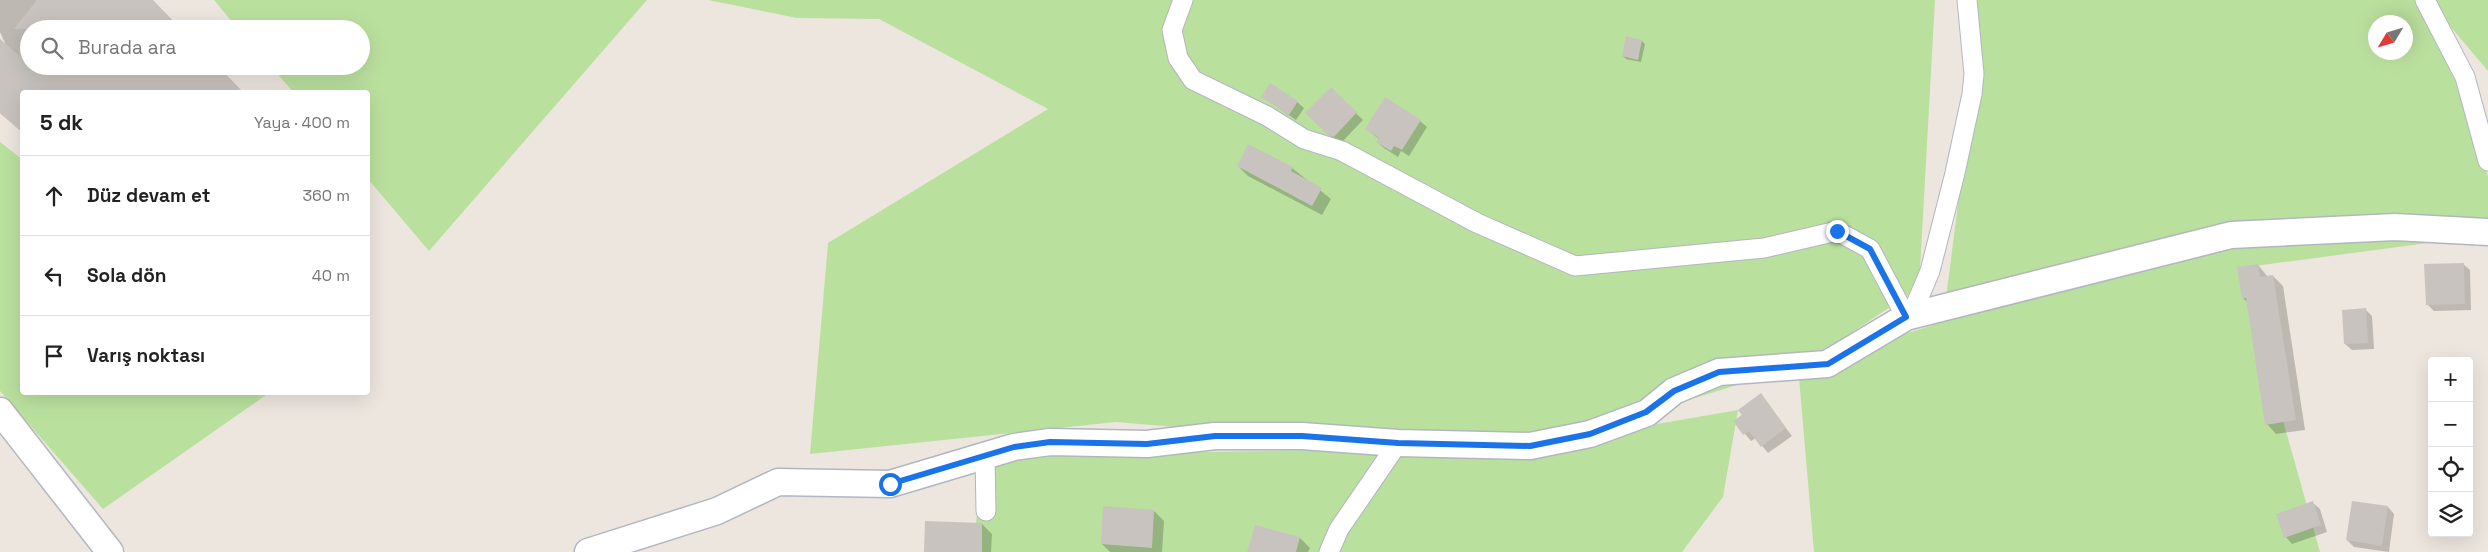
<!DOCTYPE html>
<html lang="tr">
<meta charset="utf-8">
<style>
body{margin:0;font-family:"Space Grotesk",sans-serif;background:#f6f6f6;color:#222}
.controls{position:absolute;right:15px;bottom:15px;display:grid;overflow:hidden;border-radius:5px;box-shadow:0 5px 20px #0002}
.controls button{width:45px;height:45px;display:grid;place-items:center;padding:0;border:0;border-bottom:1px solid #e0e0e0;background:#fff;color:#222;font:25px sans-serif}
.compass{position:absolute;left:2368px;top:15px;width:45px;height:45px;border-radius:50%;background:#fff;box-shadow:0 5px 20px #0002;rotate:232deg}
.stop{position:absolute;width:15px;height:15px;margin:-11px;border:4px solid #1a73e8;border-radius:50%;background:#fff}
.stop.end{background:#1a73e8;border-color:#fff;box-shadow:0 1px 5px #0008}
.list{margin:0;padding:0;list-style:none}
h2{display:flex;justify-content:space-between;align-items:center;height:65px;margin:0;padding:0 20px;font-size:21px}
h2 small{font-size:16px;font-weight:400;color:#767676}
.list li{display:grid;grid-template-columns:32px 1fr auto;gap:15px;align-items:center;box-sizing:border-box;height:80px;padding:0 20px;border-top:1px solid #e0e0e0}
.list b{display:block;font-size:19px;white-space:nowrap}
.list em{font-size:16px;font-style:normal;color:#767676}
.icon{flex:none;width:28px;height:28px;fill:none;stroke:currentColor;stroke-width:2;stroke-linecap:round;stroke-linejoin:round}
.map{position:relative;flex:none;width:2488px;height:552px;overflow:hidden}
.search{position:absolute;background:#fff;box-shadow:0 5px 20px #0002;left:20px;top:20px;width:350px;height:55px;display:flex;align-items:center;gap:12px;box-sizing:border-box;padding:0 18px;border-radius:28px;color:#767676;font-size:19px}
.panel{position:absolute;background:#fff;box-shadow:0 5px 20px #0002;left:20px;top:90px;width:350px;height:305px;border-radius:5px}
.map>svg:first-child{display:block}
.green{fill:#bae09e;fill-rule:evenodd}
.shadow{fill:#0003}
.building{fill:#c8c3be}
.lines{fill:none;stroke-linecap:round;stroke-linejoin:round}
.street-casing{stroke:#b2b6bf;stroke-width:21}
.secondary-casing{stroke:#b2b6bf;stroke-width:29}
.street{stroke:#fff;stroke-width:19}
.secondary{stroke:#fff;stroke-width:26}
.route{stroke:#1a73e8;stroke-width:6}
</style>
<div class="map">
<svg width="2488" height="552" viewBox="0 0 2488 552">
<rect width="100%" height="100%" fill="#ede6df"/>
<!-- green -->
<path class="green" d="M214,0H647L429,251L368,179V92H293L271,66H361V29H238Z
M708,0H1935L1919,288L1801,366L2031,295L1945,306L1972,94L1962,0H2420L2432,14L2488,176V235L2240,268L2320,552H1814L1798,366L1561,440L1317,439L1116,422L810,454L828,243L1048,109L879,19L797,18ZM2376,22H2406V52H2376Z
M2428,0H2488V71Z
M0,142L22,159V392L269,393L103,509L0,391Z
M1738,410L1723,497L1682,552H972L985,456L1530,446Z"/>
<!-- shadow -->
<path class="shadow" d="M0,0H151L29,29V66H216L242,92H22V132L0,113V49L5,43L0,32Z
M1642,41L1645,44L1641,62L1626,59L1623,56Z
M1331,89L1363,120L1341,143L1336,141L1307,113Z
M1263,97L1297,102L1304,108L1296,120Z
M1420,121L1427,127L1409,156L1401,151L1398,157L1384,148L1377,142L1379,139L1366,129Z
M1238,166L1292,168L1331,199L1322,215L1248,176Z
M2463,264L2470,270L2471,310L2434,311L2427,304Z
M2258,265L2268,277L2273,276L2283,286L2305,430L2276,434L2267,424L2248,303L2243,298Z
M2365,309L2372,316L2374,349L2352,350L2345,344Z
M1761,395L1792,436L1768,453L1756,438L1751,441L1735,422Z
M2313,503L2320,509L2327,532L2292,544L2286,537Z
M2388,507L2394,514L2389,552L2354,547L2347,540Z
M1154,511L1164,521L1162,552H1110L1102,544Z
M982,524L992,534L991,552H926Z
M1256,526L1300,538L1310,548L1308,552H1249Z"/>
<!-- building -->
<path class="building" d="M37,0H153L181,29H14Z
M1626,36L1642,40L1638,60L1622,56Z
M0,39L29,64V66H218L243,92H22V132L0,113Z
M1270,83L1298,101L1289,115L1261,97Z
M1331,87L1357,112L1334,137L1328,135L1305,113Z
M1385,97L1421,120L1402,150L1394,146L1391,151L1376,142L1379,138L1365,129Z
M1248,144L1293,167L1291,171L1322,188L1312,206L1237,166Z
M2464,263L2465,304L2426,305L2424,264Z
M2258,264L2260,277L2273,275L2296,420L2265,425L2246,298H2242L2237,267Z
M2366,308L2368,343L2344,344L2342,310Z
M1761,393L1786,428L1761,447L1749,431L1743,435L1733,421L1742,415L1738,410Z
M2313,501L2321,525L2284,538L2276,514Z
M2352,501L2388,506L2382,546L2346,540Z
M1103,506L1154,510L1152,548L1101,544Z
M925,521L982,523V552H924Z
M1255,525L1300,537L1296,552H1247Z"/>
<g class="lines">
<defs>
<path id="street" d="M1183,0L1172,30L1178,58L1193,80L1267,116L1304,139L1342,151L1477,223L1575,266L1764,248L1837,231L1870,249L1906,317
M2425,0L2465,77L2488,161
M1911,316L1930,271L1955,173L1972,94L1974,74L1967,0
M985,456L986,511
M1329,552L1339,529L1398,443"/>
<path id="secondary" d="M0,411L110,552
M588,552L717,511L778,482L890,484L1014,447L1050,442L1147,444L1215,436H1302L1398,443L1530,446L1590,434L1647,413L1674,391L1719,372L1827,364L1906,317L2231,235L2395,227L2488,232"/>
</defs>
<!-- street casing -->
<use href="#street" class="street-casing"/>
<!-- secondary casing -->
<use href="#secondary" class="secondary-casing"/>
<!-- street -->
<use href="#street" class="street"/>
<!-- secondary -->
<use href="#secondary" class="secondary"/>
</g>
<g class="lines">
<!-- route -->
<path class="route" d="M890,484L1014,447L1050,442L1147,444L1215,436H1302L1398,443L1530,446L1590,434L1646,412L1674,391L1719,372L1828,364L1906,317L1870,249L1837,231"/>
</g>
</svg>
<div class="controls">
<button>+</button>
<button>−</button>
<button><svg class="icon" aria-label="locate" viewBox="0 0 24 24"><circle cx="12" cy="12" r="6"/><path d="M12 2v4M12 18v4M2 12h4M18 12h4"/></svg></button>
<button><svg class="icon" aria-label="layers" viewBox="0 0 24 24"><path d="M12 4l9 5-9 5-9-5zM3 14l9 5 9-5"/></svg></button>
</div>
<svg class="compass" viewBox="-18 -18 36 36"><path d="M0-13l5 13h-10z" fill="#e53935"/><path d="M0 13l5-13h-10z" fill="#767676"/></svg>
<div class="stop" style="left:890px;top:484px"></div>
<div class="stop end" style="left:1837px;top:231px"></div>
<div class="search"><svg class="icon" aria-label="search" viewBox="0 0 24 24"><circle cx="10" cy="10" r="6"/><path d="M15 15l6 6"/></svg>Burada ara</div>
<section class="panel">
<h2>5 dk<small>Yaya · 400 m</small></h2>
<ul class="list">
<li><svg class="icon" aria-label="ahead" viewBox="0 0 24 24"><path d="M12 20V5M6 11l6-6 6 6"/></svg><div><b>Düz devam et</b></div><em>360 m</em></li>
<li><svg class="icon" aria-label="left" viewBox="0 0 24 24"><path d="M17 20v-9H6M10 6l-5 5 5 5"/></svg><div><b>Sola dön</b></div><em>40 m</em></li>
<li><svg class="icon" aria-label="arrive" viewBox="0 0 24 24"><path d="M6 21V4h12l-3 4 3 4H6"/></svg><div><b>Varış noktası</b></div></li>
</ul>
</section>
</div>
